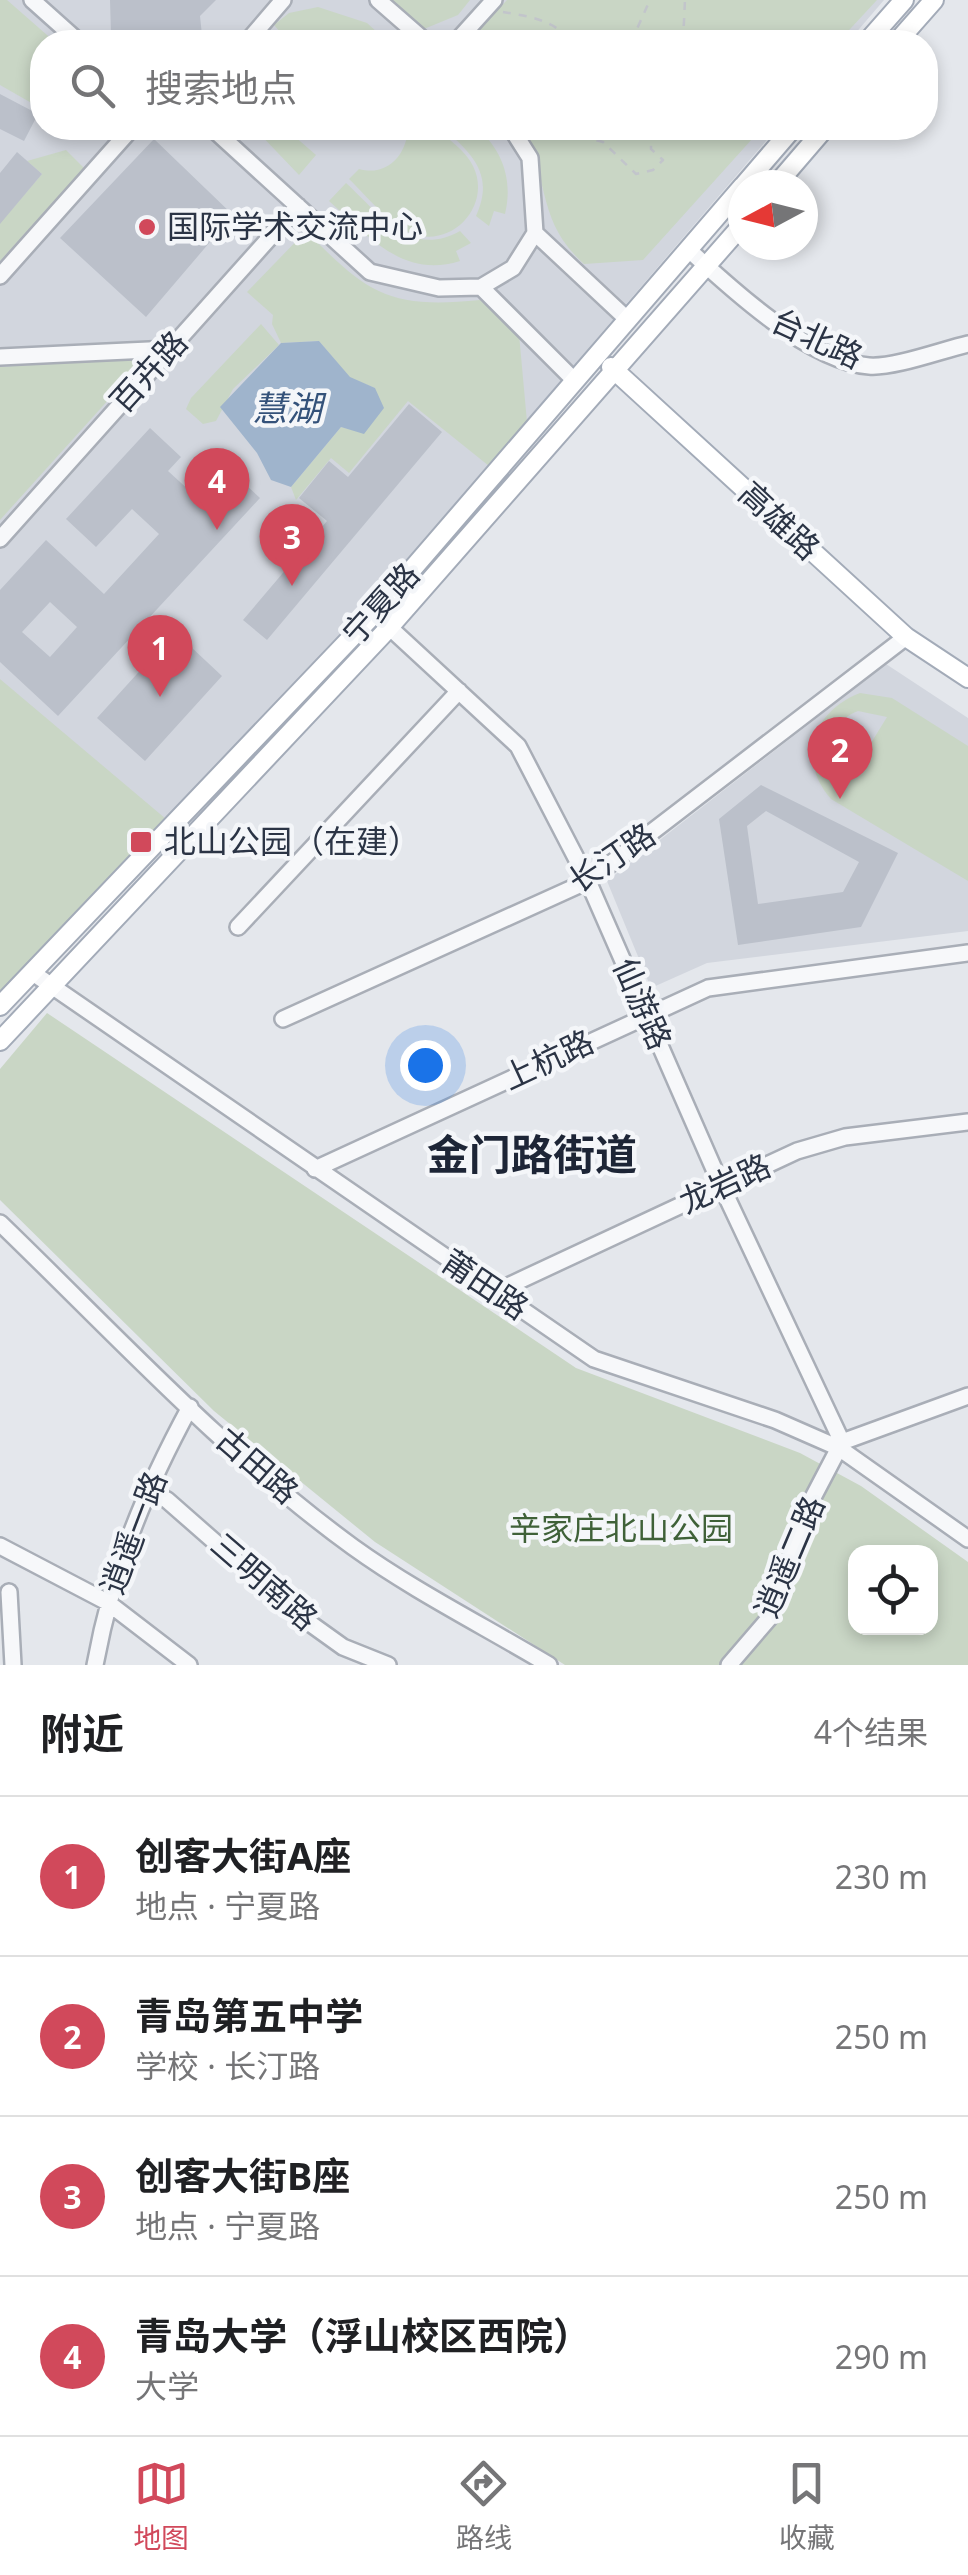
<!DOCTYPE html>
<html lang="zh">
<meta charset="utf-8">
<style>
body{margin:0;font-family:"Noto Sans","Noto Sans SC",sans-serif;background:#f2f2f2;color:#202124}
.controls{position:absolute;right:30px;bottom:30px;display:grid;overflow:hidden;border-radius:20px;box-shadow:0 5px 15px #0003}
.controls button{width:90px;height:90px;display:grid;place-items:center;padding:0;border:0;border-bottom:2px solid #e0e0e0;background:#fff;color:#202124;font:50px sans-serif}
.compass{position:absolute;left:728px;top:170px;width:90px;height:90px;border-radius:50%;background:#fff;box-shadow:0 5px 15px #0003;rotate:263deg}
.you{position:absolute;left:425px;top:1065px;width:35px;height:35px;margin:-25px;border:8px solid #fff;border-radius:50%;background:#1a73e8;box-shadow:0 0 0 15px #1a73e833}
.badge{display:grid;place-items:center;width:65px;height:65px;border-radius:50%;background:#d1495b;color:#fff;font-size:32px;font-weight:700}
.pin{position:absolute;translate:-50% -82px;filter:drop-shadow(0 2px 5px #0008)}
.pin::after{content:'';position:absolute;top:52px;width:35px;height:30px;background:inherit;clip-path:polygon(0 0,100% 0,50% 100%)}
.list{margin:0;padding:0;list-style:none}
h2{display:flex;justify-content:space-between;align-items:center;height:130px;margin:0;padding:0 40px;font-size:42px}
h2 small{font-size:32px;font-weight:400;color:#757577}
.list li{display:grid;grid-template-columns:65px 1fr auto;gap:30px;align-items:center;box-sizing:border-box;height:160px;padding:0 40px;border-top:2px solid #e0e0e0}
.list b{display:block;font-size:38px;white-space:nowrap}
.list p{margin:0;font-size:32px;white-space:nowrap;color:#757577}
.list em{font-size:32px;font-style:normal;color:#757577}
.icon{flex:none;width:55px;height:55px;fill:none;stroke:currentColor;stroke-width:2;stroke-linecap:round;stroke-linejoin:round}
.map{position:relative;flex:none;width:968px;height:1665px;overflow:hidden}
.search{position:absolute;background:#fff;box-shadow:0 5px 15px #0003;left:30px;right:30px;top:30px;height:110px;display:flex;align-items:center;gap:25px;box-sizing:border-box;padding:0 35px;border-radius:40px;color:#757577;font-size:38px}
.sheet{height:770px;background:#fff}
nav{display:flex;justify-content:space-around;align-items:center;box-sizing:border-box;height:140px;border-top:2px solid #e0e0e0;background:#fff;font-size:28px;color:#757577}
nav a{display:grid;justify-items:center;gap:5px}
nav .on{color:#d1495b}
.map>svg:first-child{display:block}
.built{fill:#d2d6de}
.green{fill:#c9d6c5;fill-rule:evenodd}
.water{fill:#9fb4cc}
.building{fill:#bbc0ca;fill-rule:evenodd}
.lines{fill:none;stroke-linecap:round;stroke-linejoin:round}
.minor-casing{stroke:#a9aeb7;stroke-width:20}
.major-casing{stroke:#a3abb8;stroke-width:22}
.path{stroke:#c2c5cb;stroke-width:2.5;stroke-dasharray:8 8;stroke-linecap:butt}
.minor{stroke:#f7f8fa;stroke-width:15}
.major{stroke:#fff;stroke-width:18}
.poi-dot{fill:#d1495b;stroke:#f4f6f9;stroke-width:4}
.labels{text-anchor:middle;stroke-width:9;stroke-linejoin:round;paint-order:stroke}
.poi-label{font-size:32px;fill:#2b3445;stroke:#f4f6f9;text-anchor:start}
.street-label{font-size:32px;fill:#2b3445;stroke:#f4f6f9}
.park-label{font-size:32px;fill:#3f6138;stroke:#f4f6f9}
.water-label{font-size:35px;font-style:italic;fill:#34527a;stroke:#f4f6f9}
.district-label{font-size:42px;font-weight:bold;fill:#1d2536;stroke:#f4f6f9}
</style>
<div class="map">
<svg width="968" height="1665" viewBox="0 0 968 1665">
<rect width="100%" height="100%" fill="#e4e7ec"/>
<!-- built -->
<path class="built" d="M0,0H884L848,42H42V128H777L377,595L0,1000Z
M886,664L968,718V931L707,963L651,988L607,881Z"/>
<!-- green -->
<path class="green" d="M0,0H7L55,42H42V109L0,85Z
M384,0H470L458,15L419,31Z
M507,0H877L838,42H468Z
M318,7L367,23L388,42H349L330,33L289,42L274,25L289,13Z
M254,128H285L316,155L299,175Z
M408,128H436C448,139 466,151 473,166C492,204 454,248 413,234C390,226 367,196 349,179L359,169C388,177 407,154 408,128Z
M443,128H478C503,152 513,180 505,214L494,211L489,226L476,216C495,174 472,154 443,128Z
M521,128H762L643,260L584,264C535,220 551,179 521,128Z
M66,150L84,168L0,261V223L42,174L27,161Z
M346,183C380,214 410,259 460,231L471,243L456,251L460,261C403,279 368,236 329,201Z
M306,231C368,294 389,309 480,300L519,334L527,422L489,466L408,401L349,473L331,458L296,500L291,487L341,427L364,433L375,388L350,378L319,341L281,343L272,324L273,315L247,292Z
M261,324L279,345L233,389L216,421L203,424L186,409L191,398Z
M147,357L0,520V367Z
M0,679L166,819L0,1000Z
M860,693L892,698L968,746V881L831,799C796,759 813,711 860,693ZM858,711L887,717L844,787C820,761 823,725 858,711Z
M47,1013L576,1368L800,1453L861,1486L968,1562V1665H565L375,1542L214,1411L0,1200V1069ZM856,1552H930V1628H856Z"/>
<!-- water -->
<path class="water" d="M319,341L350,377L375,388L384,408L364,434L341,427L291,487L271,480L257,453L220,407L281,343Z"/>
<!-- building -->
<path class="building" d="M110,0H216L200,16L202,35L194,42H118L111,35Z
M0,94L38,114L24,141L0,129Z
M154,139L233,215L146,317L60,238Z
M17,152L42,174L0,224V173Z
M409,404L442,432L267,640L243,620L327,521L299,498L329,461L348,477Z
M150,428L181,457L168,471L191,492L220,461L260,498L58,716L0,662V590L46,540L104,594L159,534L132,509L96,547L66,519ZM50,602L77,627L50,657L22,632Z
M175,632L222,676L145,761L97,718Z
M761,785L898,853L861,927L738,945L719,819ZM766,811L859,862L843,892L758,904L747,826Z"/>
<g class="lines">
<defs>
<path id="minor" d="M32,0L79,42
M378,0L426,42
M247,42L283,0
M456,42L494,0
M212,128L370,272L439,288L481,287L574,380
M511,128L530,158L535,233L628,320
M688,249C730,288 810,362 869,366C894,368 942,350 968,344
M0,276L132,128
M481,287L513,268L535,233
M0,357L170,349
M0,539L298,206
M374,613L518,746L588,881L721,1185L842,1442
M238,927L459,691
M33,973L594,1359L775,1420L839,1448L968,1539
M283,1019L588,881L906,637
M315,1169L708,988L968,953
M0,1223C114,1333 225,1454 353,1547C414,1591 484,1626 549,1665
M495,1292L797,1151L845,1137L968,1122
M842,1442L968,1396
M145,1489L167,1500L297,1614L343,1647L388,1665
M0,1546L107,1602L189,1665
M9,1592L13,1665
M95,1665C113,1568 143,1494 190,1407
M729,1665L771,1616L808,1507L842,1442"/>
<path id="major" d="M867,42L904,0
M897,42L934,0
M744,185L793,128
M776,185L825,128
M611,367L906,637L968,678
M0,1006L370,618L743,186
M0,1041L385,632L743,224"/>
</defs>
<!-- minor casing -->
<use href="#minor" class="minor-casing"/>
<!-- major casing -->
<use href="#major" class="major-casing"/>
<!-- path -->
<path class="path" d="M503,12C527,16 557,20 570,42
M631,42L650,0
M683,42L685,0
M550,128L603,142L636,174L653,170L663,160L651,149V128"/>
<!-- minor -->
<use href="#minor" class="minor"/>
<!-- major -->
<use href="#major" class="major"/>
</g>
<!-- markers -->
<g class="poi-dot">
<circle cx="147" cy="227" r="10"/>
<rect x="129" y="830" width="24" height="24" rx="5"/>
</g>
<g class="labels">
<!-- poi labels -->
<g class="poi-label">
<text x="167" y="238">国际学术交流中心</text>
<text x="164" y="853">北山公园（在建）</text>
</g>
<!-- street labels -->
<g class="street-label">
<text transform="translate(817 339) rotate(25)" y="11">台北路</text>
<text transform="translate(149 372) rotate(-48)" y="11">百卉路</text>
<text transform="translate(779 521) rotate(43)" y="11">高雄路</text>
<text transform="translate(381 604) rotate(-48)" y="11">宁夏路</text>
<text transform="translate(612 858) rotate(-34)" y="11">长汀路</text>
<text transform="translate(642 1004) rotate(66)" y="11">仙游路</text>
<text transform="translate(548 1060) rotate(-25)" y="11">上杭路</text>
<text transform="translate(725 1184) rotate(-25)" y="11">龙岩路</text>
<text transform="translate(485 1285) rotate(34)" y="11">莆田路</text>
<text transform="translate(257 1466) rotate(41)" y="11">古田路</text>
<text transform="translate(134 1533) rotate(-69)" y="11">逍遥一路</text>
<text transform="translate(790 1557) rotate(-67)" y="11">逍遥二路</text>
<text transform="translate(264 1582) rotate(41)" y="11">三明南路</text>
</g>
<!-- park labels -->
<g class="park-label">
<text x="621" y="1540">辛家庄北山公园</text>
</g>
<!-- water labels -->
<g class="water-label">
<text x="287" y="421">慧湖</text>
</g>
<!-- district labels -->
<g class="district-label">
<text x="532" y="1170">金门路街道</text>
</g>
</g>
</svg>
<div class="controls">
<button><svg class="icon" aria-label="locate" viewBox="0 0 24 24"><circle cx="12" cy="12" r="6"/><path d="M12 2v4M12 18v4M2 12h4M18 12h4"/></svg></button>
</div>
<svg class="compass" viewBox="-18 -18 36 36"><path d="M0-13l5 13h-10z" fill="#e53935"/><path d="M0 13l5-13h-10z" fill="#757577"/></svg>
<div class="you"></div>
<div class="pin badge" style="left:160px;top:697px">1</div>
<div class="pin badge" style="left:840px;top:799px">2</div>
<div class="pin badge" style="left:292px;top:586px">3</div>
<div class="pin badge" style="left:217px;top:530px">4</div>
<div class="search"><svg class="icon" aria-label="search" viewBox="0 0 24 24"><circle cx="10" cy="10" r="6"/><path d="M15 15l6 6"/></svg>搜索地点</div>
</div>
<section class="sheet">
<h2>附近<small>4个结果</small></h2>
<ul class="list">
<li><span class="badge">1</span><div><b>创客大街A座</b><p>地点 · 宁夏路</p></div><em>230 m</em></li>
<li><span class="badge">2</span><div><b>青岛第五中学</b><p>学校 · 长汀路</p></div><em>250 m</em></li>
<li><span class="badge">3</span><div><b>创客大街B座</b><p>地点 · 宁夏路</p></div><em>250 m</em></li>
<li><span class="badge">4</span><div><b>青岛大学（浮山校区西院）</b><p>大学</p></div><em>290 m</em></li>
</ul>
</section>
<nav>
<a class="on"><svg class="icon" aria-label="map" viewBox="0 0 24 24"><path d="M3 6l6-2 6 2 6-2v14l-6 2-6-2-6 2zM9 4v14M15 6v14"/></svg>地图</a>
<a><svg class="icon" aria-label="directions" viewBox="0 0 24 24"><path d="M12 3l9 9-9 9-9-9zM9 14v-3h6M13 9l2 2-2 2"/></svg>路线</a>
<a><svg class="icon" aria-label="saved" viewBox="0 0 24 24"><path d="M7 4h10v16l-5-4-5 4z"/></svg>收藏</a>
</nav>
